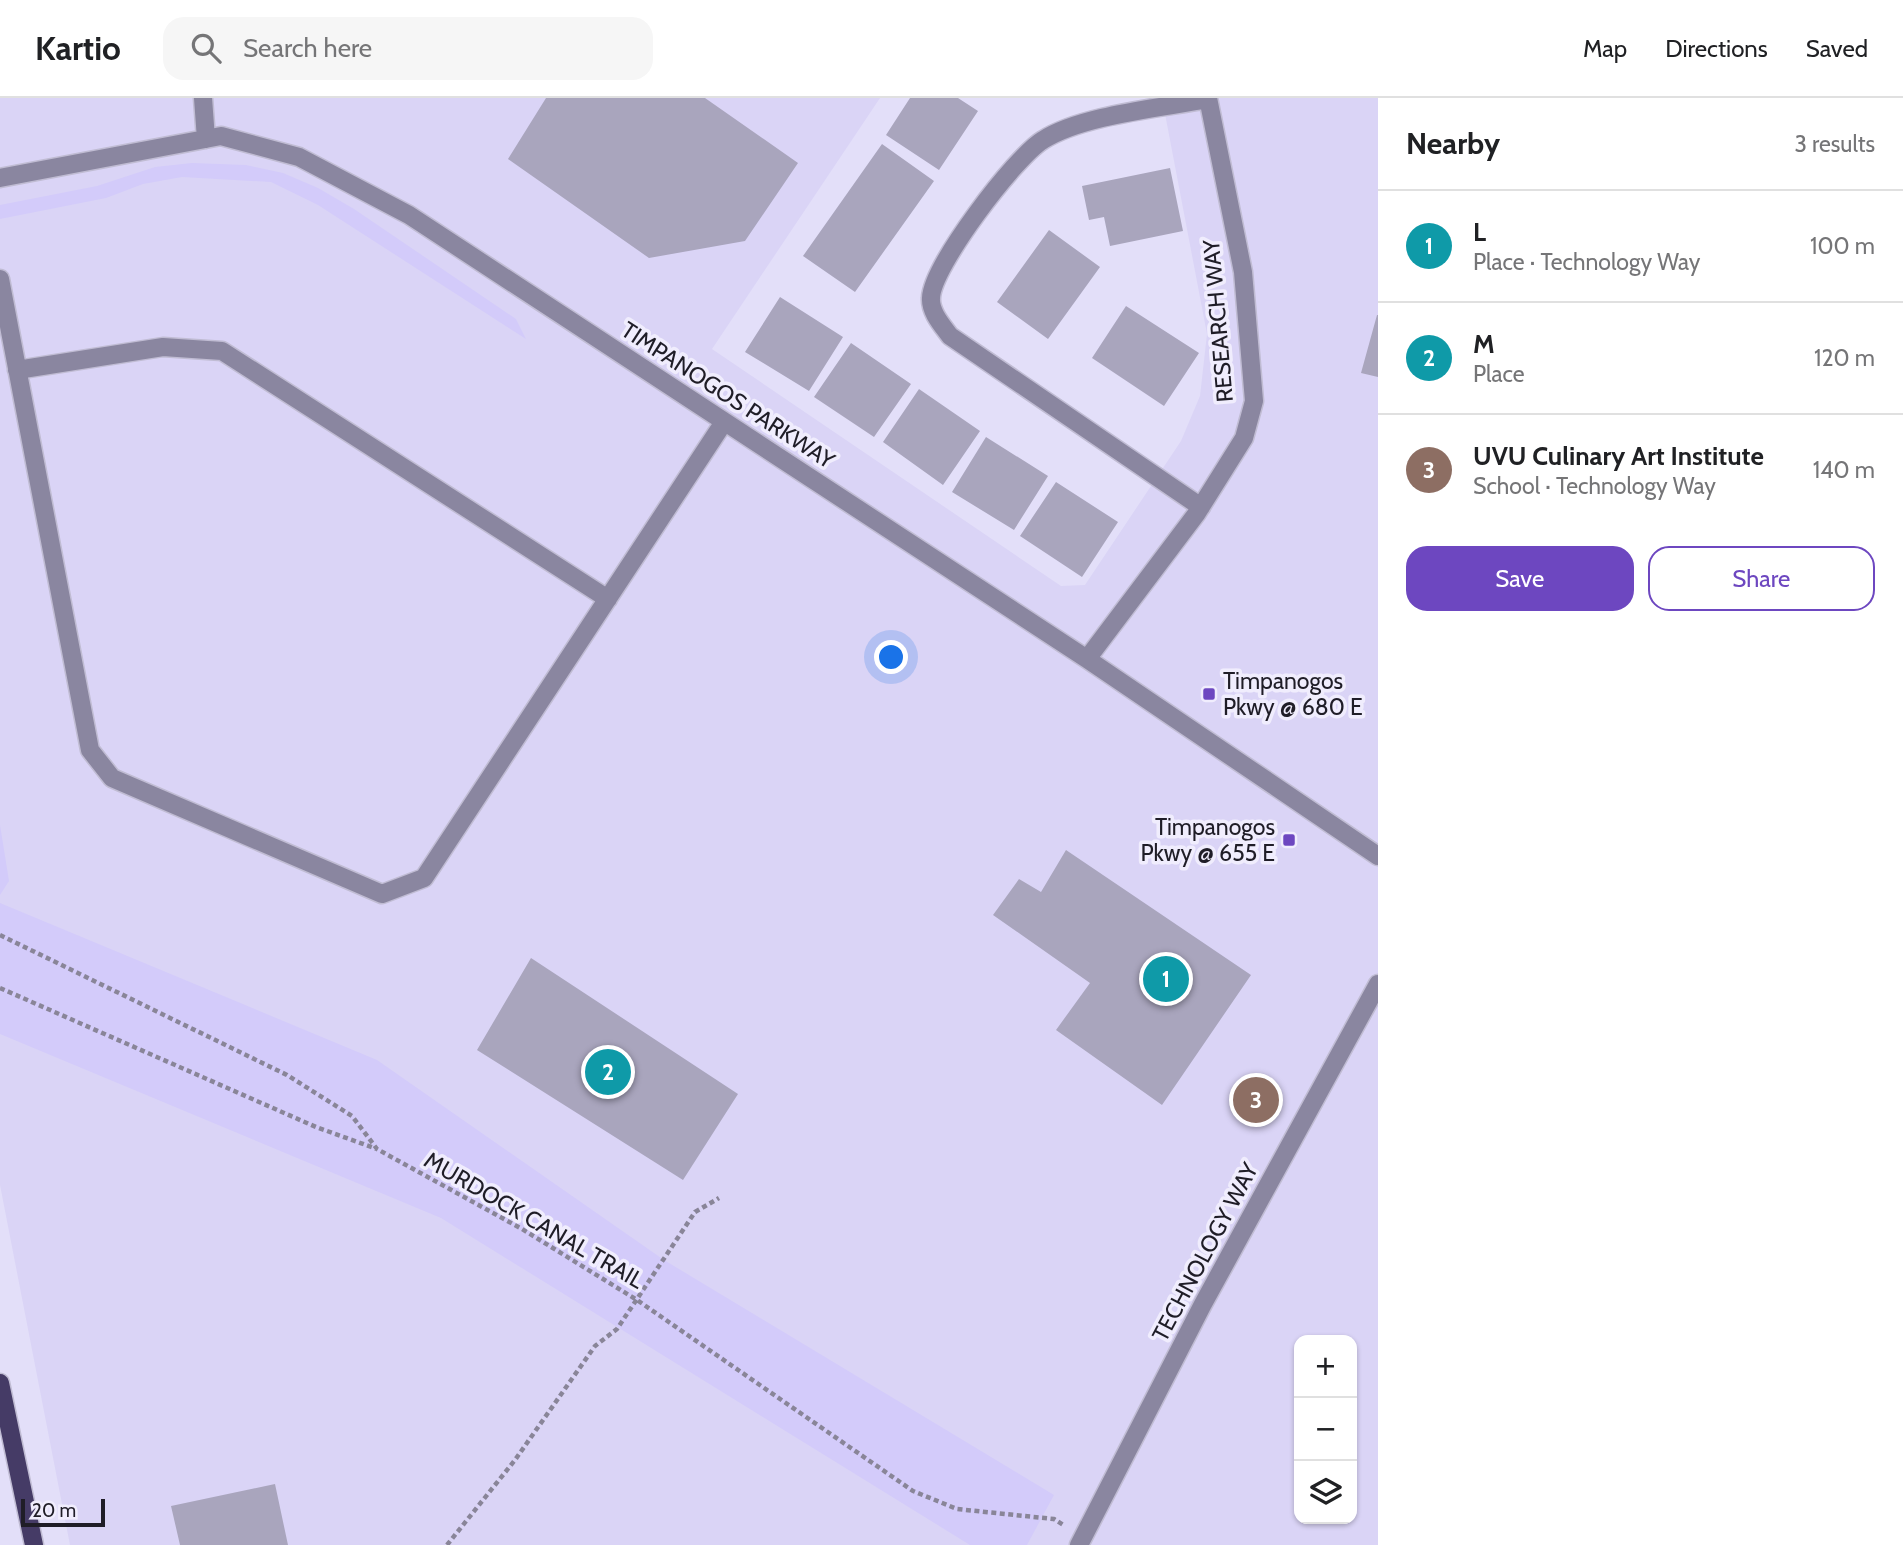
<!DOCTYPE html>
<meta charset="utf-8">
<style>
body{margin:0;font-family:Cabin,sans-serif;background:#f6f6f6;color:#202124}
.controls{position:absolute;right:21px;bottom:21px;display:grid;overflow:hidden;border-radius:14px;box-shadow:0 2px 5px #0004}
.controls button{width:63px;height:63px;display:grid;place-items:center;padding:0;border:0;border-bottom:2px solid #e0e0e0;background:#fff;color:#202124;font:35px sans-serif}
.scale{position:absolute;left:21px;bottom:18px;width:84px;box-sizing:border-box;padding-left:7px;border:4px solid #1f1d27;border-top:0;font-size:19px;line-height:24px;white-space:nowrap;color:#1f1d27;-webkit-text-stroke:5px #f0edfd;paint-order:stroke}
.you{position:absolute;left:892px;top:560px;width:24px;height:24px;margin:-18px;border:5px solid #fff;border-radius:50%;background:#1a73e8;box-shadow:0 0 0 10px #1a73e833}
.badge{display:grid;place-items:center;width:46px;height:46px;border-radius:50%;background:#6d47c0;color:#fff;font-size:23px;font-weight:700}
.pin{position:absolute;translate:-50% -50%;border:4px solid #fff;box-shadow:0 2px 7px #0006}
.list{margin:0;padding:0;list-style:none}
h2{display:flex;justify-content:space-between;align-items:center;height:91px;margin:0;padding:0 28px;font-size:30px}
h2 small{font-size:23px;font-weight:400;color:#757577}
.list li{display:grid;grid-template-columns:46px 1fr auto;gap:21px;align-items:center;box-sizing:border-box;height:112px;padding:0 28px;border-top:2px solid #e0e0e0}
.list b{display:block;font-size:26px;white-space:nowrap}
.list p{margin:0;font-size:23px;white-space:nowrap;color:#757577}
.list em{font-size:23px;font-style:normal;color:#757577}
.actions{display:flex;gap:14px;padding:21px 28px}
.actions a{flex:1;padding:16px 0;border:2px solid #6d47c0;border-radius:21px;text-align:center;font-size:24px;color:#6d47c0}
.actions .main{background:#6d47c0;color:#fff}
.icon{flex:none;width:38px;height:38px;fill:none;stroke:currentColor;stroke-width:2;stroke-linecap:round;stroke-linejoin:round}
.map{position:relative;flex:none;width:1378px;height:1447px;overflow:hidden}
header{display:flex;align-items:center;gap:42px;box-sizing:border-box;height:98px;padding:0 35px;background:#fff;border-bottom:2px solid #e0e0e0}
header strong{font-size:33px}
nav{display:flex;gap:38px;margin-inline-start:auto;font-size:24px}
.search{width:490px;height:63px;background:#f6f6f6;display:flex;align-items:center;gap:18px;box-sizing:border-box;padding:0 24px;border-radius:21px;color:#757577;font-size:26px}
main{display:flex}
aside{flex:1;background:#fff}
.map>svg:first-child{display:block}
.built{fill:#dad4f6;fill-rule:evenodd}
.green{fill:#d3cbfa}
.building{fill:#a9a5bd}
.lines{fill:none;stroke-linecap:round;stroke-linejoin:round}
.minor-casing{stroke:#c0bcd3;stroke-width:21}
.major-casing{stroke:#c0bcd3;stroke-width:21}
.path{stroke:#898598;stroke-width:4.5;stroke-dasharray:5 3.5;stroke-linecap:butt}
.minor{stroke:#8a86a0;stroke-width:18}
.major{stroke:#453b66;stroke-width:18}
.poi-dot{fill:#6d47c0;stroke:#f0edfd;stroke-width:2.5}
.labels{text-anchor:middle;stroke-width:7;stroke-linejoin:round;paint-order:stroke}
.street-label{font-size:23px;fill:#1f1d27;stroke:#f0edfd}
.poi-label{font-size:23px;fill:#1f1d27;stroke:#f0edfd;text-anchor:start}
</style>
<header>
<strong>Kartio</strong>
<div class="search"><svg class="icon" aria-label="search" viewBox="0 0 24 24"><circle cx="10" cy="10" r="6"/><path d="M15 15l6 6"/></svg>Search here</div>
<nav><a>Map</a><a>Directions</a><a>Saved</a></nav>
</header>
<main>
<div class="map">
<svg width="1378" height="1447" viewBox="0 0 1378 1447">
<rect width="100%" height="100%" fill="#e3dff9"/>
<!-- built -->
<path class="built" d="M0,0H880L712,251L1061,488L1085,487L1181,343L1200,298L1207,236L1162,0H1378V1447H70L0,1087ZM1299,1242H1352V1421H1299Z"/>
<!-- green -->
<path class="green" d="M192,65L246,67L283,75L318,90L354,111L516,221L526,241L318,107L271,84L182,79L143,86L106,100L0,121V107L97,88L155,69Z
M0,727L9,783L0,797Z
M0,805L377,962L664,1162L1054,1397L1027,1447H970L441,1120L0,936Z"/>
<!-- building -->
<path class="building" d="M546,0H705L798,65L745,143L649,160L508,61Z
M910,0H958L978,13L939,72L886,37Z
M882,46L934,83L855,194L803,158Z
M1170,70L1183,133L1110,148L1104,119L1089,122L1082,88Z
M1049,132L1100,169L1048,241L997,204Z
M780,199L843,239L809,293L745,254Z
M1126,208L1199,255L1164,308L1092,260Z
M1377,217H1378V279L1361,275Z
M851,245L911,286L874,339L814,299Z
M919,291L980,333L943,387L883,344Z
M986,339L1048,378L1014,432L952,394Z
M1056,384L1118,424L1082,479L1020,438Z
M1066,752L1251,877L1162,1007L1056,932L1090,885L993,817L1019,781L1041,794Z
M531,860L738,996L683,1082L477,952Z
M275,1386L288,1447H180L171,1408Z"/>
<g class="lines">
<defs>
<path id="minor" d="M203,0L206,41
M0,80L221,38L299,59L409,117L1087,561L1378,758
M0,181L90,652L112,680L382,796L424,780L724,324
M17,272L163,249L222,253L608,501
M1201,409L950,238C942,227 930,214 931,200C932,168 1015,59 1043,42C1082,17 1161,10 1208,1
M1087,561L1197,415L1244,340L1254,303L1243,174L1208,0
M1079,1447L1203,1206L1378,886"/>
<path id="major" d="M0,1285L34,1447"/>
</defs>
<!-- minor casing -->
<use href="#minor" class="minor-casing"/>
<!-- major casing -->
<use href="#major" class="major-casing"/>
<!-- path -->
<path class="path" d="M0,837L287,977L352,1018L377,1051L522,1131L637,1202L913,1393L957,1411L1054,1421L1065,1428
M0,890L316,1029L377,1051
M447,1447L515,1362L595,1248L617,1231L695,1114L719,1100"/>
<!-- minor -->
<use href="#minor" class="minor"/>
<!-- major -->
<use href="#major" class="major"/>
</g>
<!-- markers -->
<g class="poi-dot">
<rect x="1202" y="589" width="14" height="14" rx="3.5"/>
<rect x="1282" y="735" width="14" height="14" rx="3.5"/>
</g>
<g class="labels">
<!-- street labels -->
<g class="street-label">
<text transform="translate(1218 223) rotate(-95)" y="8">RESEARCH WAY</text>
<text transform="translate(728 297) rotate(33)" y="8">TIMPANOGOS PARKWAY</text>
<text transform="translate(534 1122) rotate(30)" y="8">MURDOCK CANAL TRAIL</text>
<text transform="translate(1205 1154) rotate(-62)" y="8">TECHNOLOGY WAY</text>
</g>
<!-- poi labels -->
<g class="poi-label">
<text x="1223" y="591">Timpanogos<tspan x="1223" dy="26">Pkwy @ 680 E</tspan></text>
<text x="1275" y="737" text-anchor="end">Timpanogos<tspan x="1275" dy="26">Pkwy @ 655 E</tspan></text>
</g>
</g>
</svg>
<div class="controls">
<button>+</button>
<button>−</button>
<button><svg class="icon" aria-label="layers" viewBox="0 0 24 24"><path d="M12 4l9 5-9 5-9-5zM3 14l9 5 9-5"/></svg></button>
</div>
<div class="scale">20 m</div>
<div class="you"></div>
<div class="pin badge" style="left:1166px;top:881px;background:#0f9aa8">1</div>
<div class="pin badge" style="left:608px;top:974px;background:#0f9aa8">2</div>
<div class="pin badge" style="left:1256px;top:1002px;background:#8d6e63">3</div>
</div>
<aside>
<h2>Nearby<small>3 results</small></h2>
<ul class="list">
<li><span class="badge" style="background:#0f9aa8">1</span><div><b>L</b><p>Place · Technology Way</p></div><em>100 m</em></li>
<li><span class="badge" style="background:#0f9aa8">2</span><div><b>M</b><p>Place</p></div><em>120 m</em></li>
<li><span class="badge" style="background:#8d6e63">3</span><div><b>UVU Culinary Art Institute</b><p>School · Technology Way</p></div><em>140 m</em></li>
</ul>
<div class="actions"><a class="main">Save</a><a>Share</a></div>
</aside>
</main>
